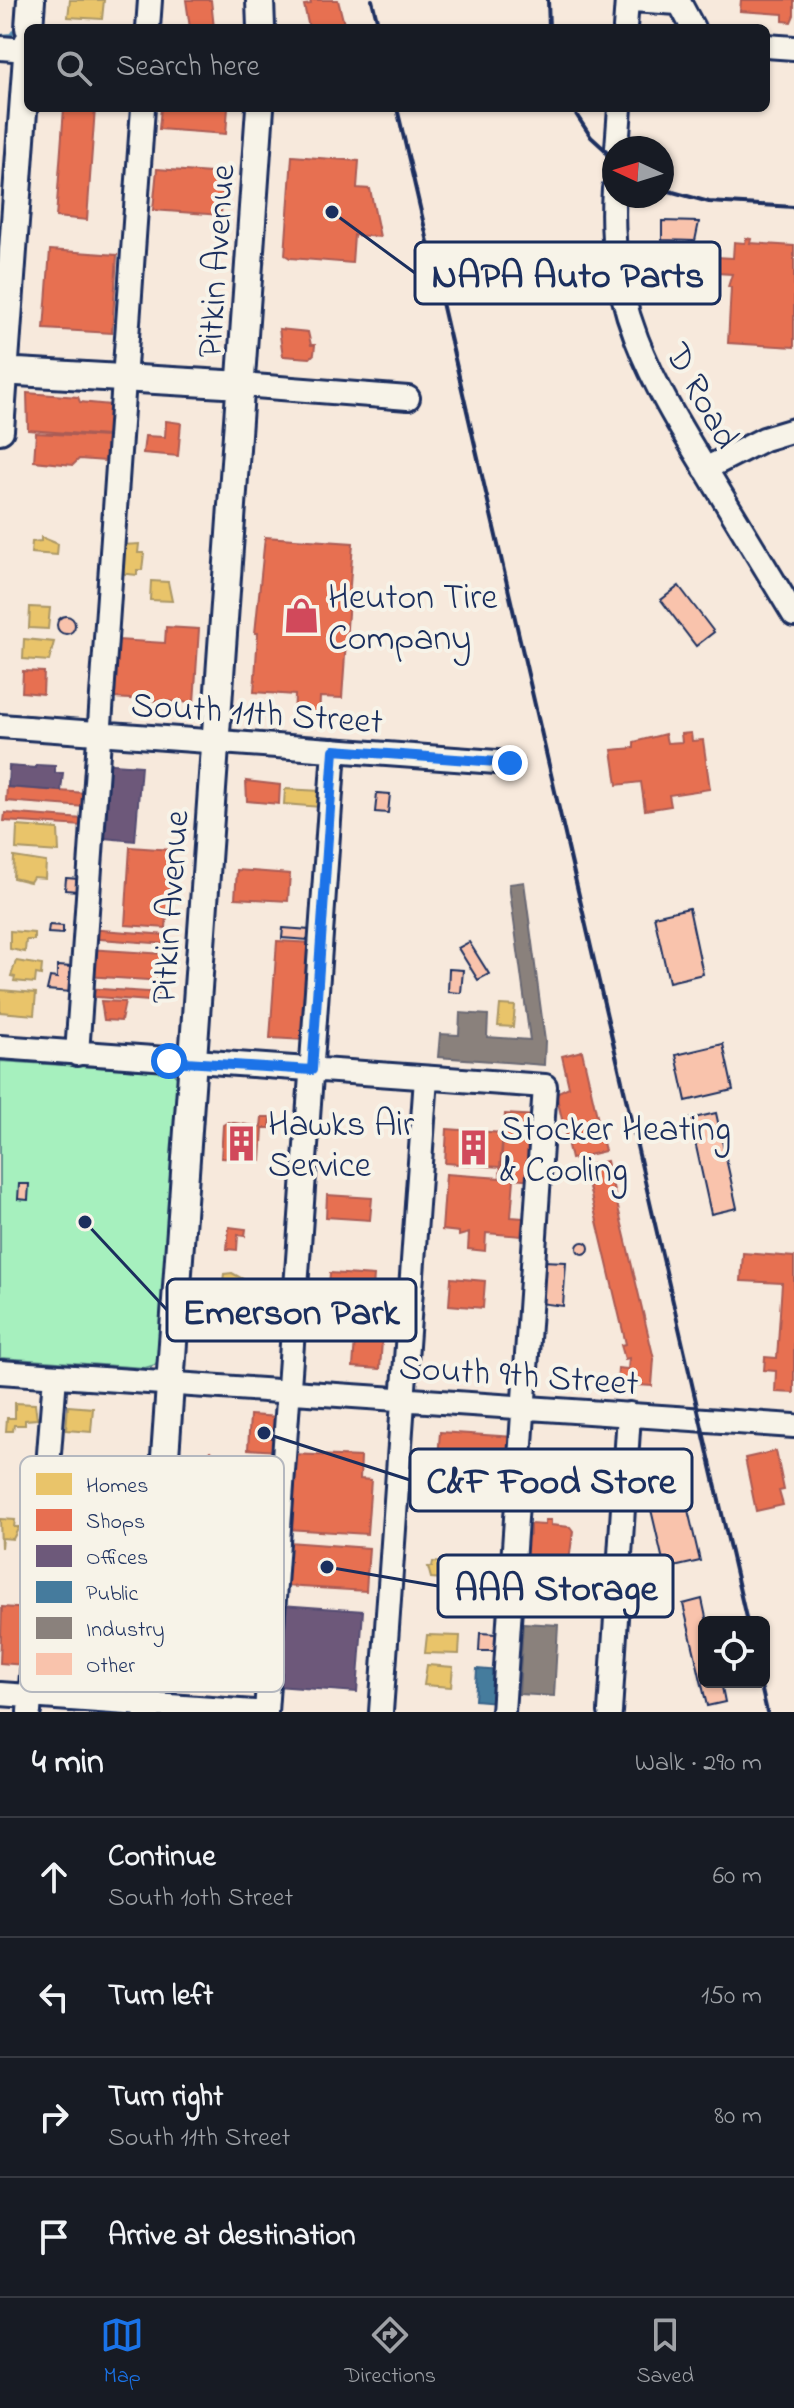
<!DOCTYPE html>
<meta charset="utf-8">
<style>
body{margin:0;font-family:"Indie Flower",sans-serif;background:#242831;color:#f1f3f6}
.controls{position:absolute;right:24px;bottom:24px;display:grid;overflow:hidden;border-radius:12px;box-shadow:0 2px 6px #0004}
.controls button{width:72px;height:72px;display:grid;place-items:center;padding:0;border:0;border-bottom:2px solid #363941;background:#171b24;color:#f1f3f6;font:40px sans-serif}
.compass{position:absolute;left:602px;top:136px;width:72px;height:72px;border-radius:50%;background:#171b24;box-shadow:0 2px 6px #0004;rotate:274deg}
.stop{position:absolute;width:24px;height:24px;margin:-18px;border:6px solid #1a73e8;border-radius:50%;background:#fff}
.stop.end{background:#1a73e8;border-color:#fff;box-shadow:0 2px 8px #0008}
.list{margin:0;padding:0;list-style:none}
h2{display:flex;justify-content:space-between;align-items:center;height:104px;margin:0;padding:0 32px;font-size:34px}
h2 small{font-size:26px;font-weight:400;color:#9ea1a6}
.list li{display:grid;grid-template-columns:52px 1fr auto;gap:24px;align-items:center;box-sizing:border-box;height:120px;padding:0 32px;border-top:2px solid #363941}
.list b{display:block;font-size:30px;white-space:nowrap}
.list p{margin:0;font-size:26px;white-space:nowrap;color:#9ea1a6}
.list em{font-size:26px;font-style:normal;color:#9ea1a6}
.icon{flex:none;width:44px;height:44px;fill:none;stroke:currentColor;stroke-width:2;stroke-linecap:round;stroke-linejoin:round}
.map{position:relative;flex:none;width:794px;height:1712px;overflow:hidden}
.search{position:absolute;background:#171b24;box-shadow:0 2px 6px #0004;left:24px;right:24px;top:24px;height:88px;display:flex;align-items:center;gap:20px;box-sizing:border-box;padding:0 28px;border-radius:12px;color:#9ea1a6;font-size:30px}
.sheet{height:584px;background:#171b24}
nav{display:flex;justify-content:space-around;align-items:center;box-sizing:border-box;height:112px;border-top:2px solid #363941;background:#171b24;font-size:22px;color:#9ea1a6}
nav a{display:grid;justify-items:center;gap:4px}
nav .on{color:#1a73e8}
.map>svg:first-child{display:block}
.green{fill:#a6f0be;stroke:#60908e;stroke-width:2}
.homes{fill:#e9c46a;stroke:#ab9766;stroke-width:2}
.shops{fill:#e76f51;stroke:#aa5c55;stroke-width:2}
.offices{fill:#6d597a;stroke:#544c72;stroke-width:2}
.public{fill:#457b9d;stroke:#38648a;stroke-width:2}
.industry{fill:#8a817c;stroke:#696873;stroke-width:2}
.lines{fill:none;stroke-linecap:round;stroke-linejoin:round}
.stream{stroke:#5c90b1;stroke-width:4}
.building{fill:#f9c3ac;stroke:#1b2f5e;stroke-width:2}
.minor-casing{stroke:#1b2f5e;stroke-width:28}
.major-casing{stroke:#1b2f5e;stroke-width:32}
.minor{stroke:#f7f3e8;stroke-width:22}
.major{stroke:#f7f3e8;stroke-width:26}
.rail{stroke:#1b2f5e;stroke-width:4}
.route{stroke:#1a73e8;stroke-width:10}
.labels{text-anchor:middle;stroke-width:8;stroke-linejoin:round;paint-order:stroke}
.street-label{font-size:36px;fill:#1b2f5e;stroke:#f7f3e8}
.poi-label{font-size:36px;fill:#1b2f5e;stroke:#f7f3e8;text-anchor:start}
.key{fill:#f7f3e8;stroke:#b5b8bf;stroke-width:2}
.key-label{font-size:22px;fill:#1b2f5e}
.leader{fill:none;stroke:#1b2f5e;stroke-width:3}
.callout-dot{fill:#1b2f5e;stroke:#f7f3e8;stroke-width:3}
.callout{fill:#f7f3e8;stroke:#1b2f5e;stroke-width:3}
.callout-label{font-size:38px;text-anchor:middle;font-weight:bold;fill:#1b2f5e}
</style>
<div class="map">
<svg width="794" height="1712" viewBox="0 0 794 1712">
<rect width="100%" height="100%" fill="#f7e9dc"/>
<filter id="ink" filterUnits="userSpaceOnUse"><feTurbulence type="fractalNoise" baseFrequency=".0125" numOctaves="2"/><feDisplacementMap in="SourceGraphic" scale="16" xChannelSelector="R" yChannelSelector="G"/><feConvolveMatrix kernelMatrix="1 2 1 2 8 2 1 2 1" color-interpolation-filters="sRGB"/></filter>
<g filter="url(#ink)">
<!-- green -->
<path class="green" d="M0,1061L172,1072L179,1079L160,1357L155,1365L145,1368L0,1358Z"/>
<!-- homes -->
<path class="homes" d="M70,0H104L102,19L68,17Z
M41,537L58,544L57,555L31,553L32,542L41,541Z
M139,544L138,553H144L142,570H137V575L117,573L123,545Z
M151,581L168,582L172,601L150,600Z
M30,607L50,608L48,629L29,628Z
M24,639L54,642L49,661L23,659Z
M285,789L321,791L320,807L284,804Z
M17,826L58,829L59,852L16,849Z
M14,857L46,862L45,878L33,877L30,882L13,878Z
M10,931L34,933V940H26L25,952L10,949Z
M16,961L42,965L41,975L36,974L35,983L14,981L15,977L11,976Z
M0,990L36,993L34,1015L0,1012Z
M500,1005L515,1006L513,1027L498,1026Z
M232,1273L243,1279L242,1290H217L218,1280L223,1281L224,1274Z
M15,1403L35,1404L37,1419L25,1420V1425H14L13,1431H6L7,1418H15Z
M68,1406L93,1408L91,1432L66,1430Z
M0,1519L15,1520L14,1527H19L13,1539L2,1538L1,1548Z
M433,1562L460,1564L457,1580L431,1578L428,1567H432Z
M427,1635L460,1636L459,1654L425,1653Z
M427,1665L453,1667L451,1687L424,1685Z"/>
<!-- shops -->
<path class="shops" d="M186,0H211L214,28H190Z
M310,0H338L345,28H309L304,5L311,4Z
M741,0H794V15L791,22L783,21V14L740,11Z
M64,108H95L87,220L56,217Z
M161,108H228L226,134L159,129Z
M292,156L359,161L357,188L370,189L380,237L354,235L352,263L290,258L285,255Z
M157,169L224,174L221,215L153,210Z
M746,238L751,239L750,243L794,246V347L728,343L731,287H728L732,274L716,273L717,257L733,258L734,242L745,243Z
M50,250L117,255L112,333L44,329Z
M279,329L308,332L311,345H315L314,354L310,358L283,356Z
M27,393L78,397L80,402L110,405L108,436L28,430Z
M166,421L181,423L178,456L143,453L145,436L165,437Z
M36,433L107,437L105,461L79,459L73,465L34,461Z
M265,537L353,543L342,698L320,697L319,720L294,718L295,695L254,692L258,633H255Z
M166,627L199,629L194,703L114,698L118,640L165,643Z
M23,671L44,672L43,694L22,692Z
M691,733L692,741L703,740L710,789L669,795L671,806L645,810L641,782L617,785L612,750L634,748V742L665,734L667,743L682,742L681,734Z
M246,781L280,785L279,804L247,801Z
M7,787L85,793V807L6,801Z
M5,813L83,819V826L4,821Z
M130,847L172,850L166,928L125,925Z
M237,870L290,874L288,901L235,898Z
M88,929L167,935L166,944L87,938Z
M277,941L313,943L306,1040L270,1038Z
M88,949L165,954L163,981L86,976Z
M85,988L163,993L162,1002L84,996Z
M101,1001L125,1002L121,1021L104,1020Z
M582,1051L605,1151L571,1159L556,1093L569,1087L562,1056Z
M505,1114L538,1116L534,1180L500,1177Z
M262,1117H271L270,1128H263L261,1160L221,1158L223,1125L228,1122L261,1127Z
M447,1129L503,1133L500,1167L445,1163Z
M607,1161L654,1359L652,1386L621,1384L617,1387L618,1368L628,1369L629,1358L625,1359L621,1345L626,1344L584,1166Z
M446,1174L514,1179L511,1217L523,1218L521,1236L486,1233L485,1251L468,1249L469,1233L459,1236V1232L442,1230Z
M327,1195L372,1198L370,1220L326,1217Z
M229,1227L246,1229L245,1236L238,1235L237,1250L227,1249Z
M743,1253L794,1257V1393L775,1392L776,1371L764,1370L765,1357L777,1358L782,1283L741,1281Z
M330,1273L374,1276L372,1301L384,1302L382,1329L339,1326L340,1299L328,1298Z
M451,1278L485,1281L483,1308L449,1305Z
M355,1339L382,1341L380,1369L353,1367Z
M250,1415L279,1417L277,1451L248,1449Z
M440,1432L514,1437L510,1500L435,1495Z
M211,1451L232,1476L216,1489L196,1464Z
M776,1451L784,1490L779,1491L783,1505L756,1511L745,1458Z
M292,1454L361,1457L360,1479L371,1480L367,1534L287,1529Z
M545,1520H551V1525L570,1527L573,1531L568,1569L527,1567L528,1557H520L522,1534L530,1535V1524L545,1525Z
M288,1542L369,1548L366,1591L285,1586Z
M2,1607L29,1609L25,1665L0,1663Z"/>
<!-- offices -->
<path class="offices" d="M99,763L141,766L135,841L93,837Z
M36,765L55,766V773H63L61,791L8,787L9,766L36,768Z
M281,1605L363,1611L357,1692L276,1686Z"/>
<!-- public -->
<path class="public" d="M477,1669L499,1671L497,1702L475,1700Z"/>
<!-- industry -->
<path class="industry" d="M524,882L545,1041L544,1065L438,1057L440,1034L459,1035L460,1013L488,1015L487,1037L530,1040L509,884Z
M523,1623L558,1625L554,1696L519,1694Z"/>
<g class="lines">
<!-- stream -->
<path class="stream" d="M0,36L11,35L17,26"/>
</g>
<!-- building -->
<path class="building" d="M662,221L699,222L695,241L662,240Z
M679,586L714,632L696,646L661,600Z
M57 625a9 9 0 1 1 18 0a9 9 0 1 1-18 0Z
M377,793L390,794L388,813L375,812Z
M66,878L79,879L78,891L65,890Z
M689,908L703,974L669,982L654,916Z
M49,925L63,926V934L48,933Z
M283,928L310,930L309,940L282,938Z
M469,942L489,974L478,980L458,948Z
M57,966L73,967L71,992L47,990L50,977L57,978Z
M449,969L463,970L461,993L448,992Z
M723,1044L733,1090L686,1101L676,1055Z
M716,1113L737,1208L711,1214L690,1119Z
M19,1184H29L28,1200L18,1199Z
M577 1248a6 6 0 1 1 12 0a6 6 0 1 1-12 0Z
M542,1261L566,1262L563,1306L539,1303Z
M684,1493L700,1561L665,1569L649,1501Z
M702,1599L707,1622L704,1682H721L725,1702L707,1706L683,1604Z
M480,1633L496,1634L495,1651H479Z"/>
<g class="lines">
<defs>
<path id="minor" d="M632,0L678,3
M678,0L693,28
M148,28L150,0
M625,28L627,0
M766,46L794,48
M0,48L28,50
M617,148L620,108
M614,189C606,304 651,380 708,473C737,521 766,568 794,615
M242,385L408,398
M705,469L764,439L794,430
M0,726L510,763
M0,1047L545,1086L503,1712
M77,1054L143,108
M0,1372L794,1426
M0,1694L254,1712
M29,1712L55,1376
M266,1712L334,750
M381,1712L426,1078
M610,1712L629,1414"/>
<path id="major" d="M260,0L261,28
M29,28L31,0
M0,371L242,385
M0,430L28,42
M147,1712L260,108"/>
</defs>
<!-- minor casing -->
<use href="#minor" class="minor-casing"/>
<!-- major casing -->
<use href="#major" class="major-casing"/>
<!-- minor -->
<use href="#minor" class="minor"/>
<!-- major -->
<use href="#major" class="major"/>
<!-- rail -->
<path class="rail" d="M372,0L379,28
M548,0L549,28
M397,108L747,1622
M572,108L591,137L614,158
M662,189L709,202L794,207
M760,1682L767,1712"/>
</g>
</g>
<g class="lines" filter="url(#ink)">
<!-- route -->
<path class="route" d="M169,1061L312,1070L334,750L510,763"/>
</g>
<!-- icons -->
<defs>
<symbol id="shop-bare" viewBox="-9 -9 18 18"><path d="M-5-2.5h2.3a2.7 3.5 0 0 1 5.4 0H5L5.5 6h-11ZM-1.5-2.5h3a1.5 2.3 0 0 0-3 0Z" fill="#d1495b" stroke="#f7f3e8" stroke-width="2.5" paint-order="stroke"/></symbol>
<symbol id="building-bare" viewBox="-9 -9 18 18"><path d="M-4-6H4V6H1V3H-1V6H-4ZM-2.5-4.3h1.7v1.8h-1.7ZM.8-4.3h1.7v1.8H.8ZM-2.5-1h1.7V.8h-1.7ZM.8-1h1.7V.8H.8Z" fill="#d1495b" stroke="#f7f3e8" stroke-width="2.5" paint-order="stroke"/></symbol>
</defs>
<g fill-rule="evenodd">
<use href="#shop-bare" x="276" y="590" width="51" height="51"/>
<use href="#building-bare" x="216" y="1118" width="51" height="51"/>
<use href="#building-bare" x="448" y="1122" width="51" height="51"/>
</g>
<g class="labels">
<!-- street labels -->
<g class="street-label">
<text transform="translate(214 261) rotate(-86)" y="13">Pitkin Avenue</text>
<text transform="translate(704 395) rotate(61)" y="13">D Road</text>
<text transform="translate(257 711) rotate(4)" y="13">South 11th Street</text>
<text transform="translate(168 907) rotate(-86)" y="13">Pitkin Avenue</text>
<text transform="translate(519 1373) rotate(4)" y="13">South 9th Street</text>
</g>
<!-- poi labels -->
<g class="poi-label">
<text x="328" y="608">Heuton Tire<tspan x="328" dy="41">Company</tspan></text>
<text x="268" y="1135">Hawks Air<tspan x="268" dy="41">Service</tspan></text>
<text x="500" y="1140">Stocker Heating<tspan x="500" dy="41">&amp; Cooling</tspan></text>
</g>
</g>
<!-- legend -->
<rect x="20" y="1456" width="264" height="236" rx="12" class="key"/>
<rect x="36" y="1473" width="36" height="22" fill="#e9c46a"/>
<rect x="36" y="1509" width="36" height="22" fill="#e76f51"/>
<rect x="36" y="1545" width="36" height="22" fill="#6d597a"/>
<rect x="36" y="1581" width="36" height="22" fill="#457b9d"/>
<rect x="36" y="1617" width="36" height="22" fill="#8a817c"/>
<rect x="36" y="1653" width="36" height="22" fill="#f9c3ac"/>
<g class="key-label">
<text x="86" y="1492">Homes</text>
<text x="86" y="1528">Shops</text>
<text x="86" y="1564">Offices</text>
<text x="86" y="1600">Public</text>
<text x="86" y="1636">Industry</text>
<text x="86" y="1672">Other</text>
</g>
<!-- callouts -->
<path class="leader" d="M332 212L415 273M85 1222L167 1310M264 1433L410 1480M327 1567L438 1586"/>
<g class="callout-dot">
<circle cx="332" cy="212" r="8"/>
<circle cx="85" cy="1222" r="8"/>
<circle cx="264" cy="1433" r="8"/>
<circle cx="327" cy="1567" r="8"/>
</g>
<g class="callout">
<rect x="415" y="242" width="305" height="62" rx="8"/>
<rect x="167" y="1279" width="249" height="62" rx="8"/>
<rect x="410" y="1449" width="282" height="62" rx="8"/>
<rect x="438" y="1555" width="235" height="62" rx="8"/>
</g>
<g class="callout-label">
<text x="568" y="287">NAPA Auto Parts</text>
<text x="291" y="1324">Emerson Park</text>
<text x="551" y="1493">C&amp;F Food Store</text>
<text x="556" y="1600">AAA Storage</text>
</g>
</svg>
<div class="controls">
<button><svg class="icon" aria-label="locate" viewBox="0 0 24 24"><circle cx="12" cy="12" r="6"/><path d="M12 2v4M12 18v4M2 12h4M18 12h4"/></svg></button>
</div>
<svg class="compass" viewBox="-18 -18 36 36"><path d="M0-13l5 13h-10z" fill="#e53935"/><path d="M0 13l5-13h-10z" fill="#9ea1a6"/></svg>
<div class="stop" style="left:169px;top:1061px"></div>
<div class="stop end" style="left:510px;top:763px"></div>
<div class="search"><svg class="icon" aria-label="search" viewBox="0 0 24 24"><circle cx="10" cy="10" r="6"/><path d="M15 15l6 6"/></svg>Search here</div>
</div>
<section class="sheet">
<h2>4 min<small>Walk · 290 m</small></h2>
<ul class="list">
<li><svg class="icon" aria-label="ahead" viewBox="0 0 24 24"><path d="M12 20V5M6 11l6-6 6 6"/></svg><div><b>Continue</b><p>South 10th Street</p></div><em>60 m</em></li>
<li><svg class="icon" aria-label="left" viewBox="0 0 24 24"><path d="M17 20v-9H6M10 6l-5 5 5 5"/></svg><div><b>Turn left</b></div><em>150 m</em></li>
<li><svg class="icon" aria-label="right" viewBox="0 0 24 24"><path d="M7 20v-9h11M14 6l5 5-5 5"/></svg><div><b>Turn right</b><p>South 11th Street</p></div><em>80 m</em></li>
<li><svg class="icon" aria-label="arrive" viewBox="0 0 24 24"><path d="M6 21V4h12l-3 4 3 4H6"/></svg><div><b>Arrive at destination</b></div></li>
</ul>
</section>
<nav>
<a class="on"><svg class="icon" aria-label="map" viewBox="0 0 24 24"><path d="M3 6l6-2 6 2 6-2v14l-6 2-6-2-6 2zM9 4v14M15 6v14"/></svg>Map</a>
<a><svg class="icon" aria-label="directions" viewBox="0 0 24 24"><path d="M12 3l9 9-9 9-9-9zM9 14v-3h6M13 9l2 2-2 2"/></svg>Directions</a>
<a><svg class="icon" aria-label="saved" viewBox="0 0 24 24"><path d="M7 4h10v16l-5-4-5 4z"/></svg>Saved</a>
</nav>
